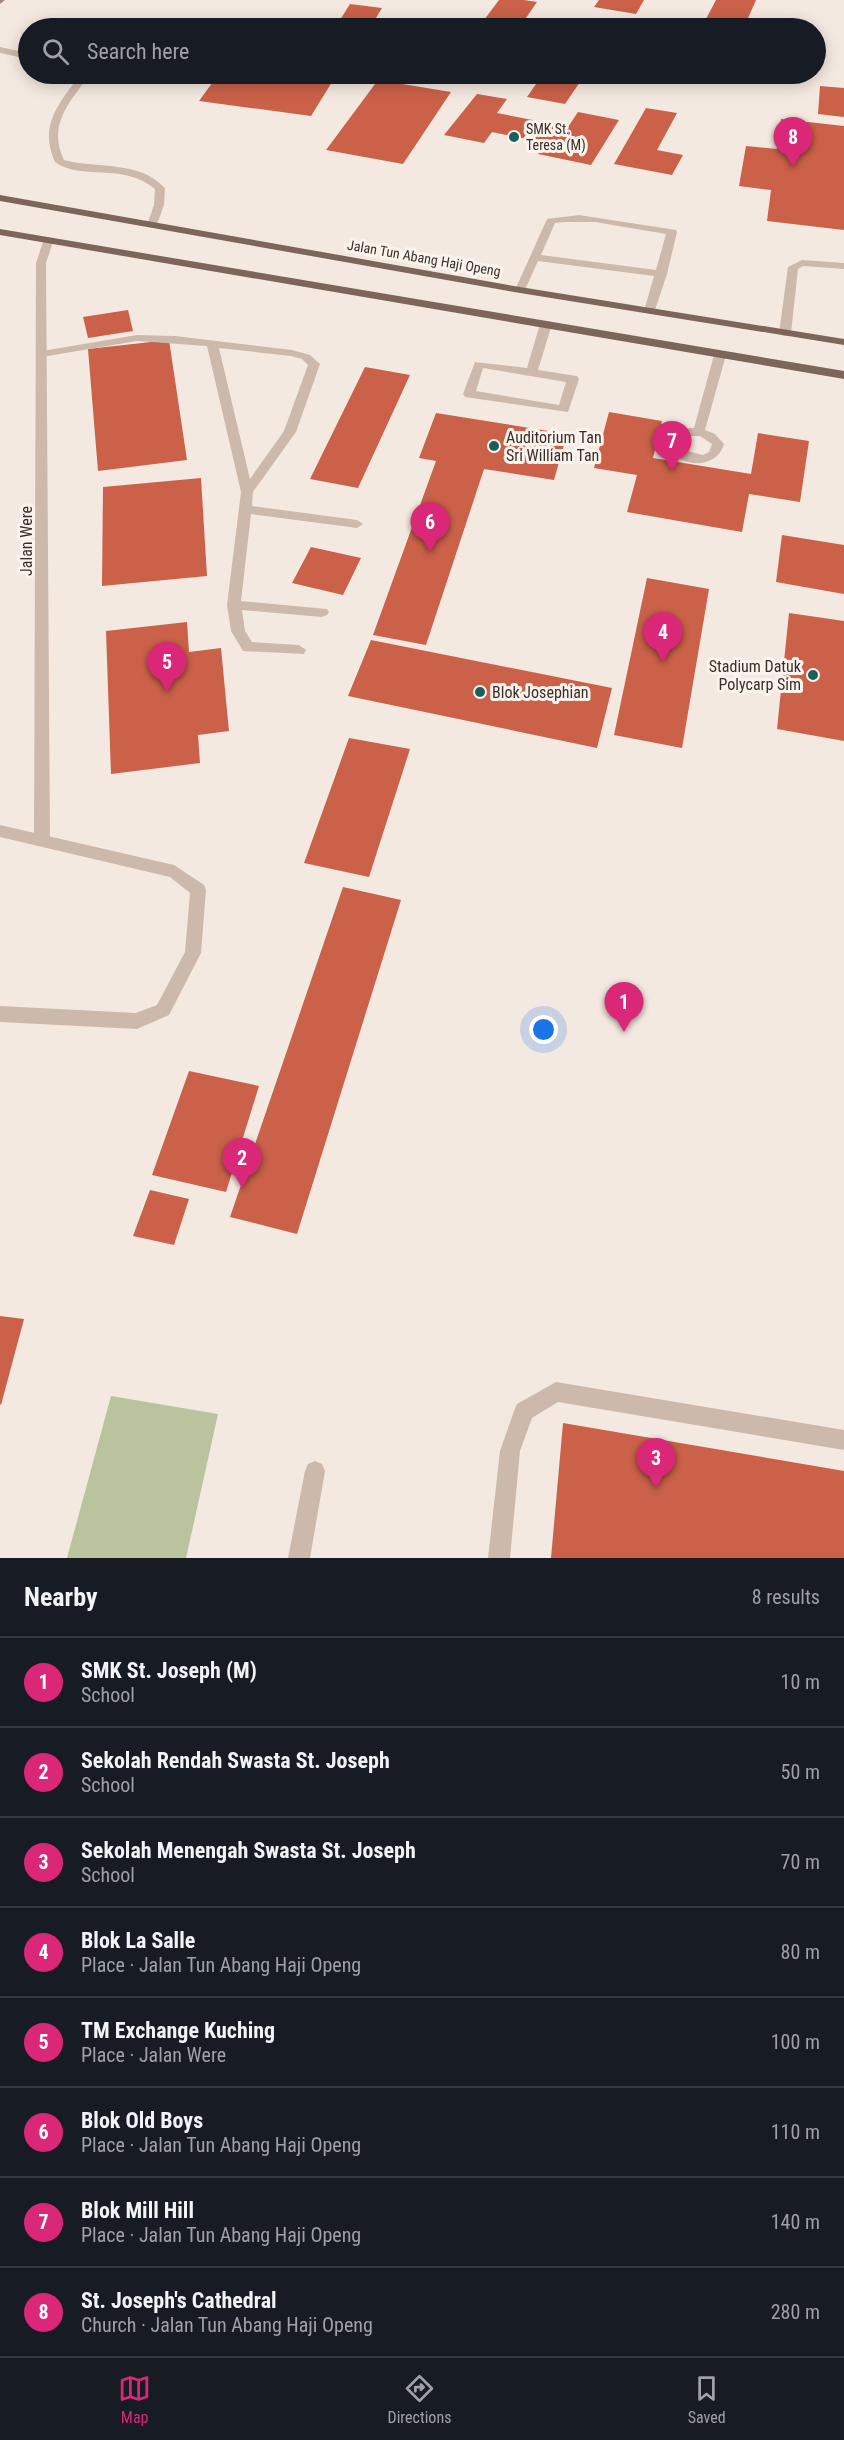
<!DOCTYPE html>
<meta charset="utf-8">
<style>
body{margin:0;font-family:"Roboto Condensed",sans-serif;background:#20242c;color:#f1f3f6}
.you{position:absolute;left:544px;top:1030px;width:21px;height:21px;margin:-15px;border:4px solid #fff;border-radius:50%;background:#1a73e8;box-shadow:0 0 0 9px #1a73e833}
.badge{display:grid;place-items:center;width:39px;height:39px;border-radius:50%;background:#db2777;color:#fff;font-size:20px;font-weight:700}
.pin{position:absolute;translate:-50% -50px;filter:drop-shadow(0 2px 3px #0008)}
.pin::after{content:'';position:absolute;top:32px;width:21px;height:18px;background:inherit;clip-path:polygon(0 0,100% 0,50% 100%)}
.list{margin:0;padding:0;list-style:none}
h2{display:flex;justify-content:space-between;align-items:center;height:78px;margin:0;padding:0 24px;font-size:26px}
h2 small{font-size:20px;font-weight:400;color:#9ea1a6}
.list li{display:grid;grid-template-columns:39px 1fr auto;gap:18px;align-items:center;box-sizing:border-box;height:90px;padding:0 24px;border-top:2px solid #363941}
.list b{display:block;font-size:22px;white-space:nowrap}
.list p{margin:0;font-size:20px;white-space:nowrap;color:#9ea1a6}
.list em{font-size:20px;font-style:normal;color:#9ea1a6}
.icon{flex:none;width:33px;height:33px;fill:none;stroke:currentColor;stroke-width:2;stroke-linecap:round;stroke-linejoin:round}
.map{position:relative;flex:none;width:844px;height:1558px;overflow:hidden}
.search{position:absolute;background:#171b24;box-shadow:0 3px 15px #0003;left:18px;right:18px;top:18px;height:66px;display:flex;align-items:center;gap:15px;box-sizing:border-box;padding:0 21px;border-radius:33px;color:#9ea1a6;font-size:22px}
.sheet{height:798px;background:#171b24}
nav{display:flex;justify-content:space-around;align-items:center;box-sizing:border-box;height:84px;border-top:2px solid #363941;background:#171b24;font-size:16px;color:#9ea1a6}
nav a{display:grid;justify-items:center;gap:3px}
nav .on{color:#db2777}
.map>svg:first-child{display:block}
.green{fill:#b9c49f}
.building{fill:#ca6148}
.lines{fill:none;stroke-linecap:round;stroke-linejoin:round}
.lane{fill:#cdb9ab;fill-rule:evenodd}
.street{fill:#cdb9ab;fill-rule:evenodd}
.secondary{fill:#a1877c;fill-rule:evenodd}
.primary{fill:#7d655b;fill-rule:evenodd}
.poi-dot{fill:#1e5d5e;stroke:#fbf4ed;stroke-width:2}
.labels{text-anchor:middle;stroke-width:6;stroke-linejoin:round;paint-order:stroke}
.far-poi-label{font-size:14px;fill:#3a2e2a;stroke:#fbf4ed;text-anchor:start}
.far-street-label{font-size:14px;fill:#3a2e2a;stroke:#fbf4ed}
.poi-label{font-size:16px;fill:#3a2e2a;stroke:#fbf4ed;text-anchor:start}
.street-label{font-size:16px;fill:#3a2e2a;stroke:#fbf4ed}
</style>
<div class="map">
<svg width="844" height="1558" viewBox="0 0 844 1558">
<rect width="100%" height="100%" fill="#f4e9e0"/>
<!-- green -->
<path class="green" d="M111,1396L218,1414L186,1558H67Z"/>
<!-- building -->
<path class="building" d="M499,0H524L537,2L519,28H478Z
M599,0H644L636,14L594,7Z
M716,0H756L745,25L706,19Z
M350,4L382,8L370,28H335Z
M572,22L604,27V28H567Z
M245,74H337L311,116L199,101L215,79L239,82Z
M451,74H488L483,80Z
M543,74H553L582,79L565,104L527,97Z
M378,80L451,92L403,164L326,150Z
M820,86L844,88V117L818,114Z
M477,94L507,99L497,113L568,127L578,112L619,120L591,165L538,154L546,143L492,132L484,143L444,135Z
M646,108L677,113L657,150L683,155L672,175L614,164Z
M781,119L844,126V230L767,221L771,190L739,186L746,146L777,149Z
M128,310L133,331L88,338L83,317Z
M169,340L187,460L98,471L88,349Z
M365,367L410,375L358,488L310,479Z
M609,412L662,421L653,458L751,474L758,433L809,441L800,502L749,494L742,532L627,512L637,475L594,468Z
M436,413L567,434L554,480L484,469L426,645L373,635L436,461L419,458Z
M201,478L207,576L102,586L103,487Z
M782,535L844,545V594L776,582Z
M311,547L361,558L343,595L292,583Z
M647,578L709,589L682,748L614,735Z
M789,613L844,621V741L777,729Z
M187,622L189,652L221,648L229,731L198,735L200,763L111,774L106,631Z
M371,640L612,688L597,748L348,696Z
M349,738L410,749L369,877L304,863Z
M343,887L401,900L297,1234L230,1217Z
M189,1071L259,1086L226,1192L152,1175Z
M150,1190L189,1199L174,1245L133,1236Z
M0,1316L24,1319L1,1405L0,1404Z
M563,1423L844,1471V1558H551Z"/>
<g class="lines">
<!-- lane -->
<path class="lane" d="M0,47L28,53V59L0,53Z
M81,74H90C70,102 47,125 64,160C98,169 139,160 165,188L164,205L156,227L147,225L154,205L155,189C122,162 81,181 55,162C38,125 60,102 81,74Z
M579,215L676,230L677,232L667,274L654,313H646L644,311L654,276L538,261L524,292H516L515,290L547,219ZM565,222H595L666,234L656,270L541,255L555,223Z
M802,260L844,263V269L803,266L798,269L791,333L785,336L781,335L779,333L788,267Z
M546,321L552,324L538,370L577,376L579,379L568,412L465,397L463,394L475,362L527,368L540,324ZM483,368L566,382L559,405L476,391Z
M137,335L175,336L292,350L310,355L320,364L296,432L253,492L252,506L357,520L363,524L357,528L251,514L241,601L327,609L329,612L327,615L322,617L242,610L245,631L252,642L299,645L306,650L304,654L243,651L231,631L227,605L241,492L207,346L137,341L42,357L36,354L42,351ZM219,348L291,356L302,359L308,365L284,431L250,479Z
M720,352L726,355L705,430L715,434L724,444C719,464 692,469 676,456C673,453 670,448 668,444C675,432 679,428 694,428L714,355ZM687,436H700L712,444L709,452L703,455L684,450L680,444Z
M0,825L174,865L204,885L206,890L201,953L169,1015L137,1029L0,1022V1006L136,1013L157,1005L185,952L190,893L170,877L0,837Z
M556,1382L844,1430V1450L558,1402L532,1418L520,1451L510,1558H488L500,1451L514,1411L517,1404Z
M315,1461L322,1464L325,1471L310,1558H288L305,1471L308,1464Z"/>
<!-- street -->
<path class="street" d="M48,239L53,242L46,263L50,841L47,845H37L34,841L36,263L43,242Z"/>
<!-- secondary -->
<path class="secondary" d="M0,0H5L0,4Z"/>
<!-- primary -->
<path class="primary" d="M0,195L520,287L844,339V345L520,293L0,201Z
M0,229L844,371V379L0,235Z"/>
</g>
<!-- markers -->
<g class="poi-dot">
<circle cx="514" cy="137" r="6"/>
<circle cx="494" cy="446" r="6"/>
<circle cx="813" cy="675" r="6"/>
<circle cx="480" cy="692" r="6"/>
</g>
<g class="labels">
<!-- far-poi labels -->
<g class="far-poi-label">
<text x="526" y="134">SMK St.<tspan x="526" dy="16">Teresa (M)</tspan></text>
</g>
<!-- far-street labels -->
<g class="far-street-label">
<text transform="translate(424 258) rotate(10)" y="5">Jalan Tun Abang Haji Openg</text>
</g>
<!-- poi labels -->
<g class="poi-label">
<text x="506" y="443">Auditorium Tan<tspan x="506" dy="18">Sri William Tan</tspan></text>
<text x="801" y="672" text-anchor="end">Stadium Datuk<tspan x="801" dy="18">Polycarp Sim</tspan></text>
<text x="492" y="698">Blok Josephian</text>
</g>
<!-- street labels -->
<g class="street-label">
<text transform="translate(26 541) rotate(-90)" y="6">Jalan Were</text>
</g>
</g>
</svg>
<div class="you"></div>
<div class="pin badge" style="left:624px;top:1032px">1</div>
<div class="pin badge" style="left:242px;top:1188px">2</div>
<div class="pin badge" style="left:656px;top:1488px">3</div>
<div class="pin badge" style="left:663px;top:662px">4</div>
<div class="pin badge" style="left:167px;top:692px">5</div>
<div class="pin badge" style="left:430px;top:552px">6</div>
<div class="pin badge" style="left:672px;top:471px">7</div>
<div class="pin badge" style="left:793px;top:167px">8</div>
<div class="search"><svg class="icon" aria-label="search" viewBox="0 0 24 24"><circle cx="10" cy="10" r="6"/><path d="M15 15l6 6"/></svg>Search here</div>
</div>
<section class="sheet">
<h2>Nearby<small>8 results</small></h2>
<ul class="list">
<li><span class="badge">1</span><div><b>SMK St. Joseph (M)</b><p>School</p></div><em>10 m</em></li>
<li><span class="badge">2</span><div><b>Sekolah Rendah Swasta St. Joseph</b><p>School</p></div><em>50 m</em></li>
<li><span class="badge">3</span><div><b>Sekolah Menengah Swasta St. Joseph</b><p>School</p></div><em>70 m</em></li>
<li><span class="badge">4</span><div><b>Blok La Salle</b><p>Place · Jalan Tun Abang Haji Openg</p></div><em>80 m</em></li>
<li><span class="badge">5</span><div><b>TM Exchange Kuching</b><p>Place · Jalan Were</p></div><em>100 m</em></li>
<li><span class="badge">6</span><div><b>Blok Old Boys</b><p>Place · Jalan Tun Abang Haji Openg</p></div><em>110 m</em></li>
<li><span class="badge">7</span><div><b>Blok Mill Hill</b><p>Place · Jalan Tun Abang Haji Openg</p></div><em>140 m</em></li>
<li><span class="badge">8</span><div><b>St. Joseph's Cathedral</b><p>Church · Jalan Tun Abang Haji Openg</p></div><em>280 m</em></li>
</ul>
</section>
<nav>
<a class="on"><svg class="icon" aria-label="map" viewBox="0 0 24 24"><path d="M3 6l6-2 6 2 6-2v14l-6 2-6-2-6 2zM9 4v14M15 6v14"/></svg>Map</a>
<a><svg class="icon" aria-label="directions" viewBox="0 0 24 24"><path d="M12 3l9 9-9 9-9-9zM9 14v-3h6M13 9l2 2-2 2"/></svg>Directions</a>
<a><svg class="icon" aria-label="saved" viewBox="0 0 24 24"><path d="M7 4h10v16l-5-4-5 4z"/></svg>Saved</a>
</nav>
